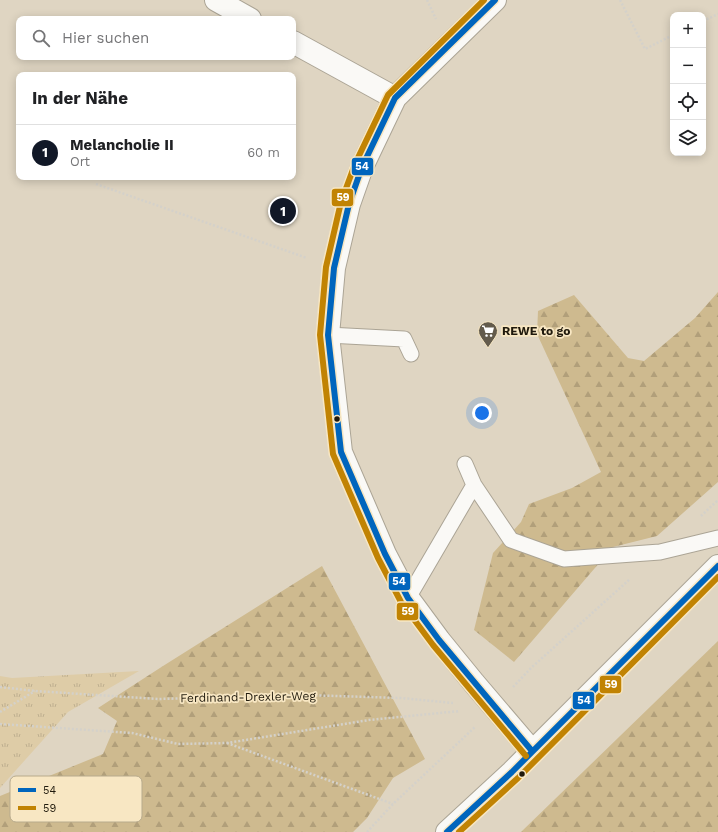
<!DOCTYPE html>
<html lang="de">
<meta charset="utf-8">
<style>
body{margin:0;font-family:"Work Sans",sans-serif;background:#f6f6f6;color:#202124}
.controls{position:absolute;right:12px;top:12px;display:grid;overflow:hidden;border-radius:8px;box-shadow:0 2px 10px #0003}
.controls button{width:36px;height:36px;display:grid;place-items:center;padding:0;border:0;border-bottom:1px solid #e0e0e0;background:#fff;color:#202124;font:20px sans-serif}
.you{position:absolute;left:482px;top:413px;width:14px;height:14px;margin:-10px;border:3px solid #fff;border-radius:50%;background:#1a73e8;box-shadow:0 0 0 6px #1a73e833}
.badge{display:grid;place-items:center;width:26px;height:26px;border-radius:50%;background:#111827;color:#fff;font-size:13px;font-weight:700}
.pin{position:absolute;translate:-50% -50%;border:2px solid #fff;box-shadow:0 1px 4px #0006}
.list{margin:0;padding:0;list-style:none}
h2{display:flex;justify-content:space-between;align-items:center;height:52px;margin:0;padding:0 16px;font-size:17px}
h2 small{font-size:13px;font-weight:400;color:#757577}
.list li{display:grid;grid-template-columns:26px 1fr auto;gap:12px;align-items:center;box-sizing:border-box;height:56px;padding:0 16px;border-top:1px solid #e0e0e0}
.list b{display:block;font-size:15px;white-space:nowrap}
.list p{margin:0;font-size:13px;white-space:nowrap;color:#757577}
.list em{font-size:13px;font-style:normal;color:#757577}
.icon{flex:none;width:22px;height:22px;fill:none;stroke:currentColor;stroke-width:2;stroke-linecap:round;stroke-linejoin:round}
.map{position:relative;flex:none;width:718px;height:832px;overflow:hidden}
.search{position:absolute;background:#fff;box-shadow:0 2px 10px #0003;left:16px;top:16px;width:280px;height:44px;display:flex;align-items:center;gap:10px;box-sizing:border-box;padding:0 14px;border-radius:8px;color:#757577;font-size:15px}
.panel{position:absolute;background:#fff;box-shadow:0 2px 10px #0003;left:16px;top:72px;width:280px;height:108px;border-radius:8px}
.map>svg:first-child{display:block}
.grass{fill:url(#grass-tufts)}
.forest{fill:url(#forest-firs)}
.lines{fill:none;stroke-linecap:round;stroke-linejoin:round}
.service-casing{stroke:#aba495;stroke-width:17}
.minor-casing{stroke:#aba495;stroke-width:24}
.secondary-casing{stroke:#aba495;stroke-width:24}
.path{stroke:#d4d1ca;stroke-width:2.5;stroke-dasharray:2 2;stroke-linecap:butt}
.service{stroke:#faf9f6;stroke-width:15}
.minor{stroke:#faf9f6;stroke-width:22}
.secondary{stroke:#faf9f6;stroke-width:22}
.bus-1-casing{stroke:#f8e7c3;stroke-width:9}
.bus-2-casing{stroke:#f8e7c3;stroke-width:9}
.bus-1{stroke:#0065bd;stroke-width:6}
.bus-2{stroke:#c18303;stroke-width:6}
.bus-dot{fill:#201a0d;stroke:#f8e7c3;stroke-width:1.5}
.labels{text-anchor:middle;stroke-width:3.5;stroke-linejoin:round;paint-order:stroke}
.poi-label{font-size:12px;font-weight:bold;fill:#201a0d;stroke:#f8e7c3;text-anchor:start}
.street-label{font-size:12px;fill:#201a0d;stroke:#f8e7c3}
.key{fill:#f8e7c3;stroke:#b7aa8c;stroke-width:1}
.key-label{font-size:11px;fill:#201a0d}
.line-badge{stroke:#f8e7c3;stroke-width:1.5}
.badge-label{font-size:11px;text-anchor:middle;font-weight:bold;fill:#fff}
</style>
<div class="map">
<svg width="718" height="832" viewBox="0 0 718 832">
<defs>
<pattern id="grass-tufts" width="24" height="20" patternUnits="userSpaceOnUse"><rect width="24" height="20" fill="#decca7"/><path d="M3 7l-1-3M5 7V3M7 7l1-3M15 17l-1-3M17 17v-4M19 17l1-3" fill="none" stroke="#beaf8f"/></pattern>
<pattern id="forest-firs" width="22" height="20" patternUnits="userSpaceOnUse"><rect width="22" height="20" fill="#ceba8f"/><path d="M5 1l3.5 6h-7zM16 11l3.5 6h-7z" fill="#b19f7a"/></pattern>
</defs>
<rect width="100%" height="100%" fill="#dfd5c2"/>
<!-- grass -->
<path class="grass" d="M139,671L68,712L0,788V676L12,678Z"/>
<!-- forest -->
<path class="forest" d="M718,292V482L657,536L613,547L514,662L474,630L493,553L521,522L529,504L572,488L601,472L537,334L538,311L574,295L628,358L644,361L695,318Z
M322,566L425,759L393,778L367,818L353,832H0V796L103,754L117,721L98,708L163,666Z
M718,641V832H521Z"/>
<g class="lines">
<defs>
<path id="service" d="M328,335L404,339L411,354
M474,485L511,540L564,559L660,552L718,538
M408,598L474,485L465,464"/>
<path id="minor" d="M216,0L250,19
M495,0L395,98L362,167L349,204L334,268L328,335L341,452L385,554L408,598L439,640L474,683L532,751
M293,42L395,98"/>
<path id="secondary" d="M447,832L512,772L718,566"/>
</defs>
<!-- service casing -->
<use href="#service" class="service-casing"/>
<!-- minor casing -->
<use href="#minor" class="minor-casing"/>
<!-- secondary casing -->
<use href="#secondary" class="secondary-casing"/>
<!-- path -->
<path class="path" d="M427,0L436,19
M620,0L645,49L673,35
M703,21L718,14
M96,184L307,258
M701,516L718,500
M0,687L35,691L158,699L303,695L401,698L453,703
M513,687L531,668L630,579
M0,712L35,691
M0,724L132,733L178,744L227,743L369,720L460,711
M227,743L393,804
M367,832L393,804L475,727"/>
<!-- service -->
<use href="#service" class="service"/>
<!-- minor -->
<use href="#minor" class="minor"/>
<!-- secondary -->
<use href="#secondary" class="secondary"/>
<defs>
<path id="bus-1" d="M495,0L395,98L362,167L349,204L334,268L328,335L341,452L385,554L408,598L439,640L532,751
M447,832L512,772L718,566"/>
<path id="bus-2" d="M484,0L388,95L355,164L341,202L326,267L320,335L333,454L378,558L401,602L433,645L526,756
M459,832L518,778L718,577"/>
</defs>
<!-- bus-1 casing -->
<use href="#bus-1" class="bus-1-casing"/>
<!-- bus-2 casing -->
<use href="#bus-2" class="bus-2-casing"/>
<!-- bus-1 -->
<use href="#bus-1" class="bus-1"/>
<!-- bus-2 -->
<use href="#bus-2" class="bus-2"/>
</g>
<!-- icons -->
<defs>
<symbol id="supermarket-pin" viewBox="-11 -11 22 30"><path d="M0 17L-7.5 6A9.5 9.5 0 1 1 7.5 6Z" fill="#635b4c" stroke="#f8e7c3"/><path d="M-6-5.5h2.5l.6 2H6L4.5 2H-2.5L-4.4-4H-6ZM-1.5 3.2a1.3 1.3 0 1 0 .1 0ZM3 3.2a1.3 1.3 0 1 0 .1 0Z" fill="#fff"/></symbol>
</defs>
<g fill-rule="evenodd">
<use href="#supermarket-pin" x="477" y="320" width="22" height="30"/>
</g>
<!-- markers -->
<g class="bus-dot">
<circle cx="337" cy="419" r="3.5"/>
<circle cx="522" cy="774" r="3.5"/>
</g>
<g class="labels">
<!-- poi labels -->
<g class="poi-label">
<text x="502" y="335">REWE to go</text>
</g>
<!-- street labels -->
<g class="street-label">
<text transform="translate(248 697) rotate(-1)" y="4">Ferdinand-Drexler-Weg</text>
</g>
</g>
<!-- legend -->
<rect x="10" y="776" width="132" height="46" rx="6" class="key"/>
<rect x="18" y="788" width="18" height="4" fill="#0065bd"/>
<rect x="18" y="806" width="18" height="4" fill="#c18303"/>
<g class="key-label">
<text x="43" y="794">54</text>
<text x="43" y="812">59</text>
</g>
<g class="line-badge">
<rect x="351" y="157" width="23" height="19" rx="4" fill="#0065bd"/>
<rect x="331" y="188" width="23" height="19" rx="4" fill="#c18303"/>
<rect x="388" y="572" width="23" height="19" rx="4" fill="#0065bd"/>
<rect x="396" y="602" width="23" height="19" rx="4" fill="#c18303"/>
<rect x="599" y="675" width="23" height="19" rx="4" fill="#c18303"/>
<rect x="572" y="691" width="23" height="19" rx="4" fill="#0065bd"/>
</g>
<g class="badge-label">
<text x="362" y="170">54</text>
<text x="343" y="201">59</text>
<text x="399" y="585">54</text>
<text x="408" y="615">59</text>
<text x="611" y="688">59</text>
<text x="584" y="704">54</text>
</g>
</svg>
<div class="controls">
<button>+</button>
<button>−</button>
<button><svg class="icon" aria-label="locate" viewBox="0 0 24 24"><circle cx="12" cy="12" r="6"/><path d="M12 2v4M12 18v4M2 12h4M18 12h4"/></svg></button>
<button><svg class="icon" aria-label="layers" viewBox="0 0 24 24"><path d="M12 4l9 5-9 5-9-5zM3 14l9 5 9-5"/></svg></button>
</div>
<div class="you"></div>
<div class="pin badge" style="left:283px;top:211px">1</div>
<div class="search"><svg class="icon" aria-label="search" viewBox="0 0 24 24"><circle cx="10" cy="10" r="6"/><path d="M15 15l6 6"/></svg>Hier suchen</div>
<section class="panel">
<h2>In der Nähe<small></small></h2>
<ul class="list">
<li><span class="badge">1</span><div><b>Melancholie II</b><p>Ort</p></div><em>60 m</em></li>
</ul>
</section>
</div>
